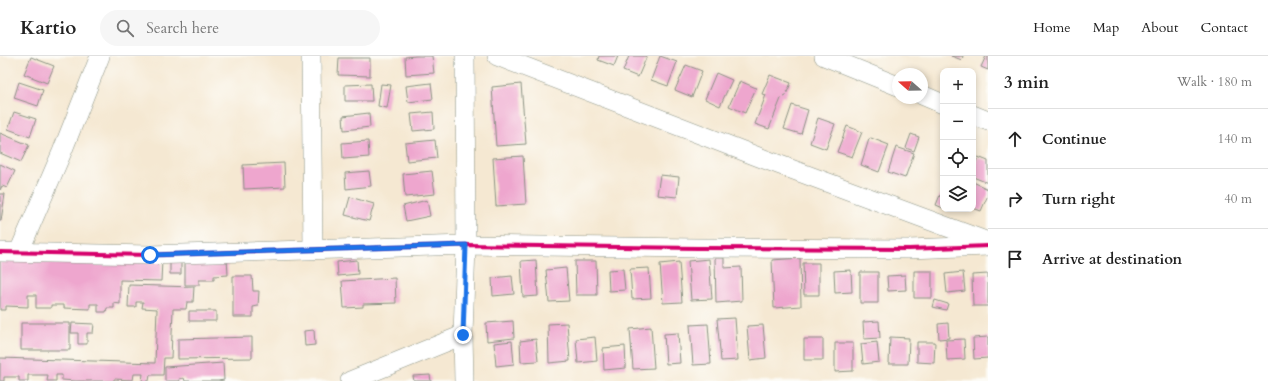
<!DOCTYPE html>
<meta charset="utf-8">
<style>
body{margin:0;font-family:Cardo,serif;background:#f6f6f6;color:#222}
.controls{position:absolute;right:12px;top:12px;display:grid;overflow:hidden;border-radius:8px;box-shadow:0 2px 6px #0003}
.controls button{width:36px;height:36px;display:grid;place-items:center;padding:0;border:0;border-bottom:1px solid #e0e0e0;background:#fff;color:#222;font:20px sans-serif}
.compass{position:absolute;left:892px;top:12px;width:36px;height:36px;border-radius:50%;background:#fff;box-shadow:0 2px 6px #0003;rotate:290deg}
.stop{position:absolute;width:12px;height:12px;margin:-9px;border:3px solid #1a73e8;border-radius:50%;background:#fff}
.stop.end{background:#1a73e8;border-color:#fff;box-shadow:0 1px 4px #0008}
.list{margin:0;padding:0;list-style:none}
h2{display:flex;justify-content:space-between;align-items:center;height:52px;margin:0;padding:0 16px;font-size:17px}
h2 small{font-size:13px;font-weight:400;color:#767676}
.list li{display:grid;grid-template-columns:26px 1fr auto;gap:12px;align-items:center;box-sizing:border-box;height:60px;padding:0 16px;border-top:1px solid #e0e0e0}
.list b{display:block;font-size:15px;white-space:nowrap}
.list em{font-size:13px;font-style:normal;color:#767676}
.icon{flex:none;width:22px;height:22px;fill:none;stroke:currentColor;stroke-width:2;stroke-linecap:round;stroke-linejoin:round}
.map{position:relative;flex:none;width:988px;height:325px;overflow:hidden}
header{display:flex;align-items:center;gap:24px;box-sizing:border-box;height:56px;padding:0 20px;background:#fff;border-bottom:1px solid #e0e0e0}
header strong{font-size:19px}
nav{display:flex;gap:22px;margin-inline-start:auto;font-size:14px}
.search{width:280px;height:36px;background:#f6f6f6;display:flex;align-items:center;gap:10px;box-sizing:border-box;padding:0 14px;border-radius:22px;color:#767676;font-size:15px}
main{display:flex}
aside{flex:1;background:#fff}
.map>svg:first-child{display:block}
.building{fill:#eea6ce}
.lines{fill:none;stroke-linecap:round;stroke-linejoin:round}
.minor-casing{stroke:#8a9283;stroke-width:20}
.minor{stroke:#fff;stroke-width:19}
.cycleway-casing{stroke:#fdfcf7;stroke-width:6}
.cycleway{stroke:#d6006c;stroke-width:4}
.route{stroke:#1a73e8;stroke-width:5}
</style>
<header>
<strong>Kartio</strong>
<div class="search"><svg class="icon" aria-label="search" viewBox="0 0 24 24"><circle cx="10" cy="10" r="6"/><path d="M15 15l6 6"/></svg>Search here</div>
<nav><a>Home</a><a>Map</a><a>About</a><a>Contact</a></nav>
</header>
<main>
<div class="map">
<svg width="988" height="325" viewBox="0 0 988 325">
<rect width="100%" height="100%" fill="#fdfcf7"/>
<filter id="ink" filterUnits="userSpaceOnUse"><feTurbulence type="fractalNoise" baseFrequency=".025" numOctaves="2"/><feDisplacementMap in="SourceGraphic" scale="8" xChannelSelector="R" yChannelSelector="G"/><feConvolveMatrix kernelMatrix="1 2 1 2 8 2 1 2 1" color-interpolation-filters="sRGB"/></filter>
<filter id="wash" filterUnits="userSpaceOnUse"><feTurbulence type="fractalNoise" baseFrequency=".012" numOctaves="4" result="noise"/><feDisplacementMap in="SourceGraphic" scale="16" xChannelSelector="R" yChannelSelector="G"/><feGaussianBlur stdDeviation="0.9" result="paint"/><feColorMatrix in="noise" values="0 0 0 0 0 0 0 0 0 0 0 0 0 0 0 0 0 1.4 0 .05"/><feComposite in="paint" operator="in"/></filter>
<g filter="url(#wash)">
<rect width="100%" height="100%" fill="#f5e8d2"/>
<g id="blocks">
<!-- building -->
<path class="building" d="M416,0H432L434,17L406,19L405,1Z
M599,0H618L614,10L598,4Z
M629,0H647L638,21L623,15Z
M660,0L677,6L668,30L651,24Z
M951,0H963L962,4Z
M986,0H988V14L981,11Z
M31,1L54,10L47,27L24,18Z
M339,2H370V20L338,19Z
M686,9L702,15L692,41L675,34Z
M716,17L732,24L720,50L705,43Z
M770,19L791,27L785,41L782,40L769,73L755,68L766,39L762,38Z
M740,25L756,32L745,57L729,50Z
M19,26L43,34L38,50L14,42Z
M431,27L433,43L408,46L406,30Z
M371,28L372,45H345V29Z
M381,28L391,29L387,52L378,50Z
M521,28L526,88L496,90L492,31Z
M792,49L808,54L801,78L784,73Z
M14,56L36,63L30,81L8,73Z
M433,56L434,73L413,75L411,58Z
M369,57L370,71L344,74L343,60Z
M818,62L835,68L826,93L810,87Z
M847,70L862,76L852,101L837,96Z
M0,77L29,89L21,106L0,97Z
M911,78L919,81L914,95L906,92Z
M871,82L889,89L879,116L861,109L869,83Z
M435,84L437,102L407,105L405,87Z
M368,85L369,101L343,103L342,87Z
M896,91L914,97L905,122L888,116Z
M523,100L526,148L496,150L493,102Z
M978,101L988,105V127L973,121V113Z
M284,107L285,131L244,133L243,109Z
M0,108L15,115L7,132L2,130L0,134Z
M369,115L371,130L346,133L345,117Z
M432,115L435,138L405,141L403,118Z
M660,119L679,121L677,141L657,139Z
M973,126L988,133V139L981,155L973,152Z
M0,138H5L1,165H0Z
M940,139L943,141V152L936,149Z
M350,141L374,148L369,165L345,159Z
M427,144L430,160L406,165L403,150Z
M170,200H181V218H170Z
M0,201L162,204L161,225L120,224V248L114,247V252H107L106,256H98V248H90V253L64,252V249H51V252H36V239H28V251L6,250V254H0Z
M227,201L228,219L214,220V224H199V229H185V202Z
M715,202H724V212L741,211L742,245L716,247Z
M800,202L801,250L774,252L772,204Z
M709,203L712,243L691,244L688,205Z
M357,204L358,218L338,220L337,206Z
M536,204L538,240L523,241L521,205Z
M575,205H596L597,239H576Z
M679,206L682,246L663,247L660,208Z
M803,207H819V239H804Z
M566,212L569,245L549,246L546,214Z
M649,212L651,242L632,243L630,213Z
M623,213L625,234L609,235L608,214Z
M851,214L852,236L835,237L834,215Z
M914,215H932V242H914Z
M860,216H878V247H860Z
M963,216L965,235L947,237L945,218Z
M988,218V250H973L972,219Z
M905,219L906,234L888,235L887,220Z
M233,220H252L253,235H259L258,250L253,251V261H233Z
M512,220L514,238L493,240L492,222Z
M395,222L396,247L363,248V251L344,252L342,225Z
M129,229L194,231L193,246H187L186,253H173L171,302H164L163,319H150L149,325H142L143,318H134L133,324L114,323V325H75L62,324V319H56V325H47L48,319H28V325H19V321H4V325H0V302L155,307L157,253L142,252L143,246H136V251H128Z
M935,244L948,248L946,254L933,251Z
M189,255H216V265H189Z
M735,262L738,304L721,305L717,263Z
M513,265L514,282L487,285L486,267Z
M879,265L880,282L864,283L863,266Z
M21,267H70V294H21Z
M72,267L94,268L93,277H87V288H78V277H71Z
M567,267L570,305L549,307L548,268Z
M948,267L949,282L939,283L938,268Z
M708,268L711,308L693,309L690,269Z
M763,269L766,302L750,304L747,270Z
M651,271L654,312L633,313L630,273Z
M314,274L315,289L305,290L304,275Z
M678,277L680,307L666,308L664,278Z
M252,281V302L178,303V283Z
M595,281L597,305L578,307L576,283Z
M890,281L909,282L908,308H889Z
M988,281V302L974,303L973,282Z
M536,283L538,305L521,306L520,285Z
M804,283H823V304H804Z
M964,283L965,303L947,304L946,284Z
M512,285L514,308L496,310L494,287Z
M877,286L879,306L863,308L861,288Z
M917,286H935L934,307L917,306Z
M835,287H853V315L835,316Z
M625,290L626,312L604,314L603,292Z
M223,307L224,324L218,325H185L184,322L179,323L180,325H165V311Z
M430,319L431,325H414L413,320Z"/>
</g>
</g>
<g filter="url(#ink)">
<use href="#blocks" fill-opacity="0" stroke="#8a9283" stroke-width="1"/>
<g class="lines">
<defs>
<path id="minor" d="M311,0L313,193
M497,0L764,103L988,186
M824,0L898,30
M922,39L943,48
M973,59L988,65
M0,196L150,199L466,189L697,192L909,193L988,190
M19,196L62,96L100,0
M350,325L463,279
M464,325L463,279L466,189L465,0"/>
</defs>
<!-- minor casing -->
<use href="#minor" class="minor-casing"/>
<!-- minor -->
<use href="#minor" class="minor"/>
<defs>
<path id="cycleway" d="M0,196L150,199L466,189L697,192L909,193L988,190"/>
</defs>
<!-- cycleway casing -->
<use href="#cycleway" class="cycleway-casing"/>
<!-- cycleway -->
<use href="#cycleway" class="cycleway"/>
</g>
</g>
<g class="lines" filter="url(#ink)">
<!-- route -->
<path class="route" d="M150,199L466,189L463,279"/>
</g>
</svg>
<div class="controls">
<button>+</button>
<button>−</button>
<button><svg class="icon" aria-label="locate" viewBox="0 0 24 24"><circle cx="12" cy="12" r="6"/><path d="M12 2v4M12 18v4M2 12h4M18 12h4"/></svg></button>
<button><svg class="icon" aria-label="layers" viewBox="0 0 24 24"><path d="M12 4l9 5-9 5-9-5zM3 14l9 5 9-5"/></svg></button>
</div>
<svg class="compass" viewBox="-18 -18 36 36"><path d="M0-13l5 13h-10z" fill="#e53935"/><path d="M0 13l5-13h-10z" fill="#767676"/></svg>
<div class="stop" style="left:150px;top:199px"></div>
<div class="stop end" style="left:463px;top:279px"></div>
</div>
<aside>
<h2>3 min<small>Walk · 180 m</small></h2>
<ul class="list">
<li><svg class="icon" aria-label="ahead" viewBox="0 0 24 24"><path d="M12 20V5M6 11l6-6 6 6"/></svg><div><b>Continue</b></div><em>140 m</em></li>
<li><svg class="icon" aria-label="right" viewBox="0 0 24 24"><path d="M7 20v-9h11M14 6l5 5-5 5"/></svg><div><b>Turn right</b></div><em>40 m</em></li>
<li><svg class="icon" aria-label="arrive" viewBox="0 0 24 24"><path d="M6 21V4h12l-3 4 3 4H6"/></svg><div><b>Arrive at destination</b></div></li>
</ul>
</aside>
</main>
